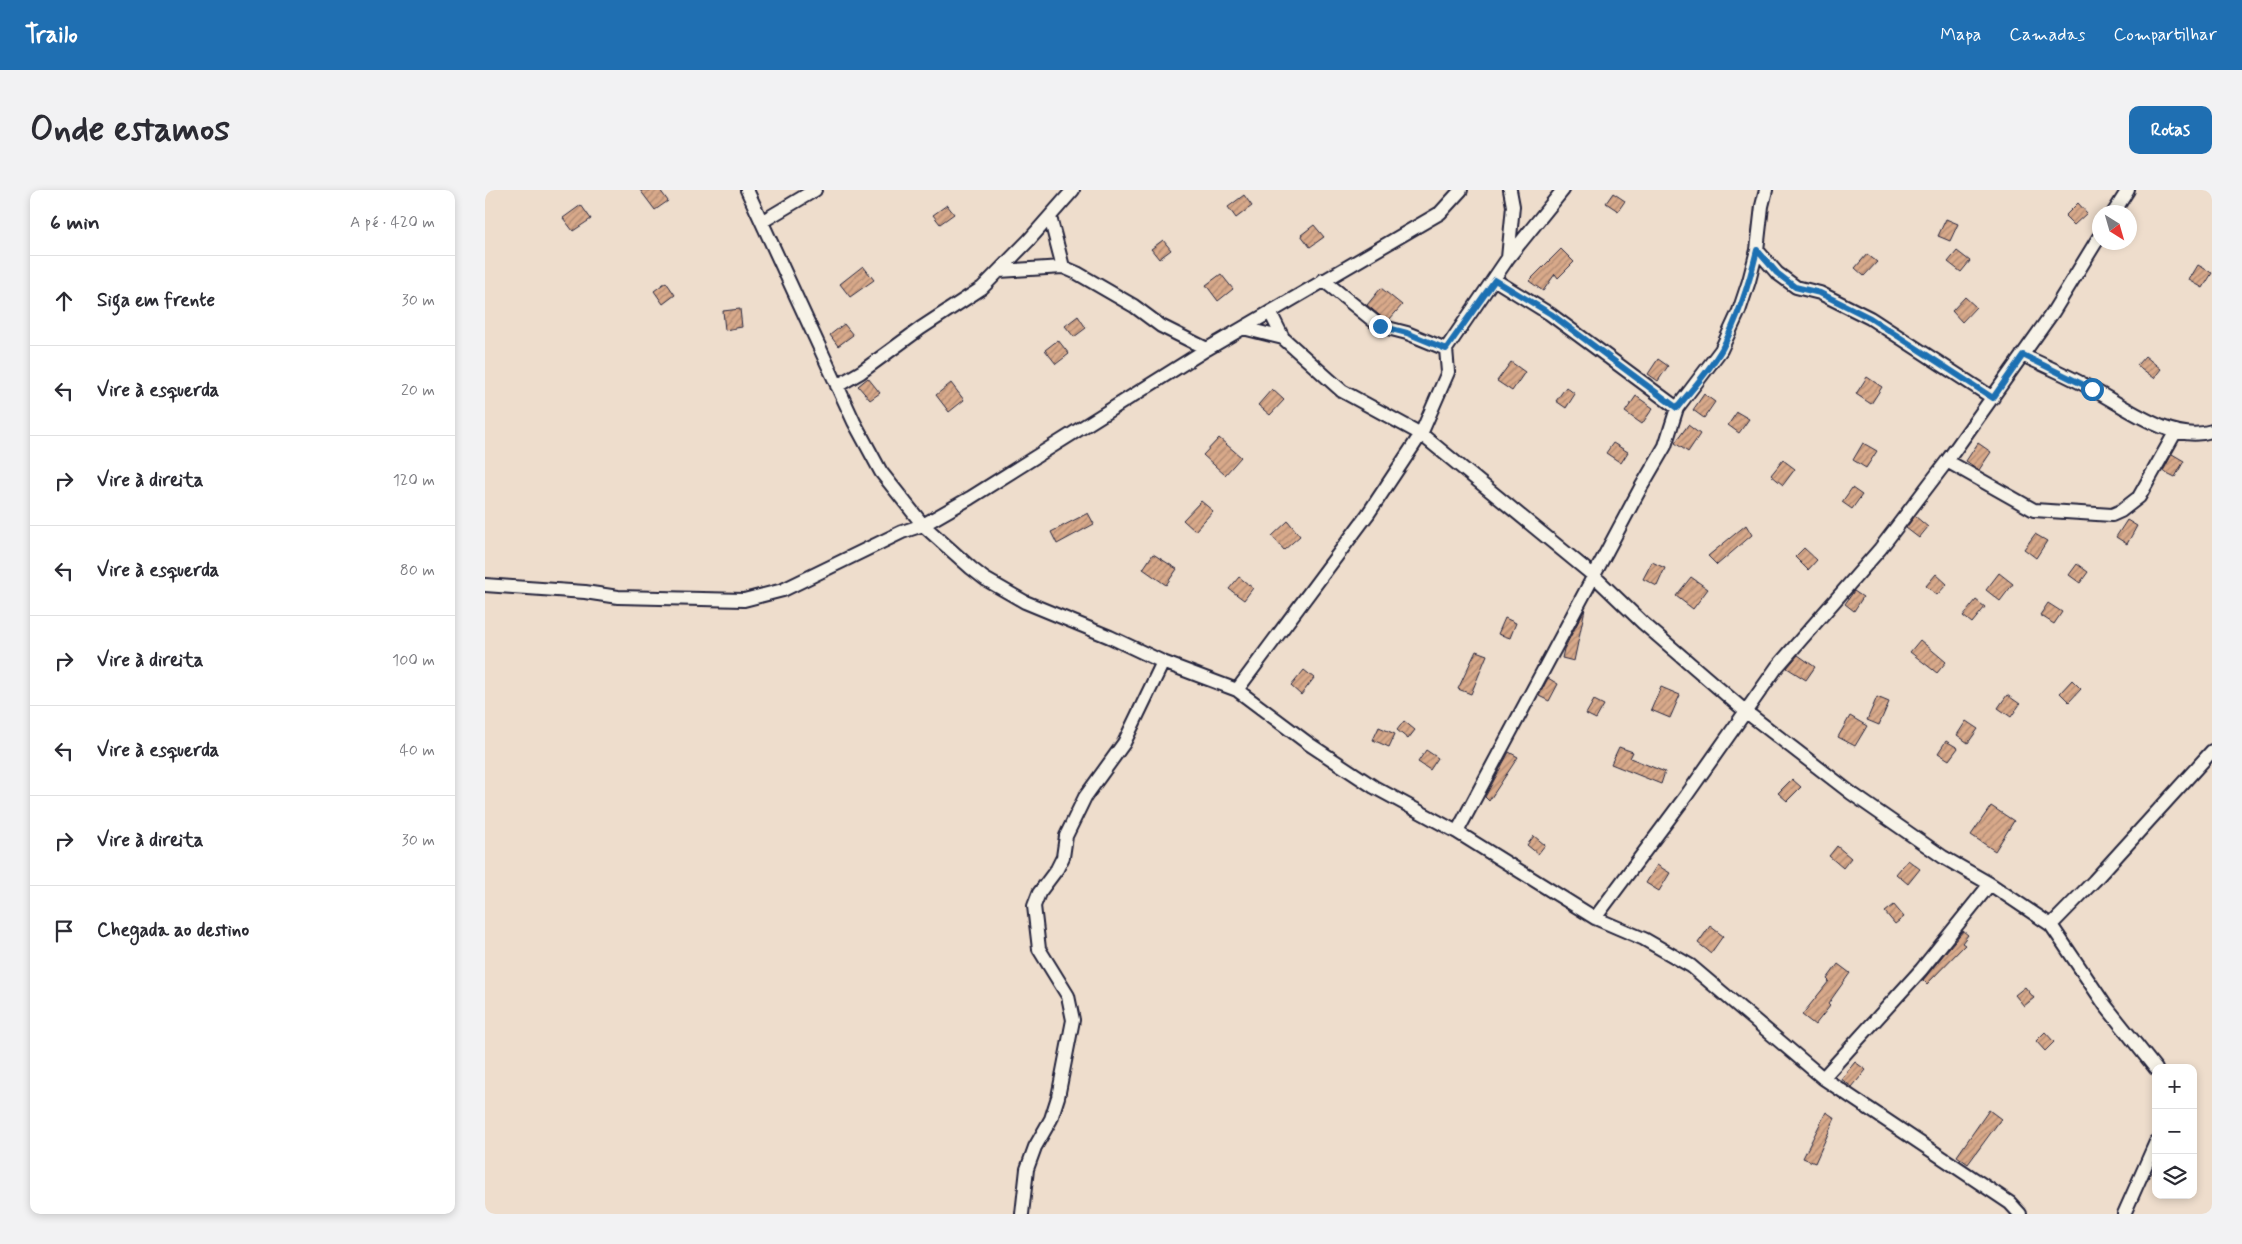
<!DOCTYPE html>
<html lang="pt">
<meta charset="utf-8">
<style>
body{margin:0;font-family:Mynerve,sans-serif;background:#f2f2f3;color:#2b2b33}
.controls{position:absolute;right:15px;bottom:15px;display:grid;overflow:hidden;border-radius:10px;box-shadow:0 2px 8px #0003}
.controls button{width:45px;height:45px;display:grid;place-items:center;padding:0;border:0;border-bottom:1px solid #e1e1e2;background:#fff;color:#2b2b33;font:25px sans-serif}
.compass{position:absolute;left:1607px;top:15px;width:45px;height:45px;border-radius:50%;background:#fff;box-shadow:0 2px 8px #0003;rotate:143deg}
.stop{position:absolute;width:15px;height:15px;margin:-11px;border:4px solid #1f6fb2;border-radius:50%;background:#fff}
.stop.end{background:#1f6fb2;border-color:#fff;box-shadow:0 1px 5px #0008}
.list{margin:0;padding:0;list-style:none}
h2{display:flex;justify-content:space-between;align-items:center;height:65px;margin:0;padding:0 20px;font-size:21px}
h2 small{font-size:16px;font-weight:400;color:#7c7c81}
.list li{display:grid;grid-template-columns:32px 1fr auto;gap:15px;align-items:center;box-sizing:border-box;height:90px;padding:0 20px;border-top:1px solid #e1e1e2}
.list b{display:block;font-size:19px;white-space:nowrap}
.list em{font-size:16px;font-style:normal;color:#7c7c81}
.icon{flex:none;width:28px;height:28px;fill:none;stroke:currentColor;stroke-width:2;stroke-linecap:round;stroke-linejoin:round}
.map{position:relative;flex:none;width:1727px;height:1024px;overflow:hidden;border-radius:10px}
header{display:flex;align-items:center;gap:30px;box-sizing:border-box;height:70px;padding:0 25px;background:#1f6fb2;color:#fff}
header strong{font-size:24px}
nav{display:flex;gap:28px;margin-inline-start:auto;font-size:18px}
.intro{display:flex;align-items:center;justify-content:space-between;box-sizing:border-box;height:120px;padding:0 30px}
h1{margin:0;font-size:35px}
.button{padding:12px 22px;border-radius:10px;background:#1f6fb2;color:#fff;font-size:18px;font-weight:700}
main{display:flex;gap:30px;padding:0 30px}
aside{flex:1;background:#fff;border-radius:10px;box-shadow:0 2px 8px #0003}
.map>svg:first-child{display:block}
.building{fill:url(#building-hatch);stroke:#22223b}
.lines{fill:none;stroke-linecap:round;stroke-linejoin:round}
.minor-casing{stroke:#22223b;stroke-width:16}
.minor{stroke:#f7f3e8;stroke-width:12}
.route{stroke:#1f6fb2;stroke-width:6}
</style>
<header>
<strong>Trailo</strong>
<nav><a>Mapa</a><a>Camadas</a><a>Compartilhar</a></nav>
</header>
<div class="intro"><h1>Onde estamos</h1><a class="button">Rotas</a></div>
<main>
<aside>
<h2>6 min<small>A pé · 420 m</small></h2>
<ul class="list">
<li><svg class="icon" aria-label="ahead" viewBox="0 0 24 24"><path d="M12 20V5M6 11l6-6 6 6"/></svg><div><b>Siga em frente</b></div><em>30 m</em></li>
<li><svg class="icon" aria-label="left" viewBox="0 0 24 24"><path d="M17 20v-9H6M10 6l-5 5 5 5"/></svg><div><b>Vire à esquerda</b></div><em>20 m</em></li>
<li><svg class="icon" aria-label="right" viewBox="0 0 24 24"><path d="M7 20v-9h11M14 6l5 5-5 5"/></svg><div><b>Vire à direita</b></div><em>120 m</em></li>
<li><svg class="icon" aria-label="left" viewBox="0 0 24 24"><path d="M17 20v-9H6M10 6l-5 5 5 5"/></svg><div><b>Vire à esquerda</b></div><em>80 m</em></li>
<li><svg class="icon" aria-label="right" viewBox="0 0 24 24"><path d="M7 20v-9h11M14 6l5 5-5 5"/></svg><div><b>Vire à direita</b></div><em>100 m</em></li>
<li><svg class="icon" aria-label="left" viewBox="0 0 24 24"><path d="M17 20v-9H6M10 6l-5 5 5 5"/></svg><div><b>Vire à esquerda</b></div><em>40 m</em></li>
<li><svg class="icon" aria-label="right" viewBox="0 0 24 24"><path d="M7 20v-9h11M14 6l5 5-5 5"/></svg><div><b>Vire à direita</b></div><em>30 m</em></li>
<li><svg class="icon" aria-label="arrive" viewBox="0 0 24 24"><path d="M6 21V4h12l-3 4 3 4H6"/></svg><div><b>Chegada ao destino</b></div></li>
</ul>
</aside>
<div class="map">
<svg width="1727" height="1024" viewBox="0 0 1727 1024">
<defs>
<pattern id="building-hatch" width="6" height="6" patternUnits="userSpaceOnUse" patternTransform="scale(1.25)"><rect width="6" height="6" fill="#d8a98a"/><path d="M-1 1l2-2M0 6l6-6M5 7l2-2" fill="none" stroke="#af8972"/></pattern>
</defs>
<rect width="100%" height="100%" fill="#edc"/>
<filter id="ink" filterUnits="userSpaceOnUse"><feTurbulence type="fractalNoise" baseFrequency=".02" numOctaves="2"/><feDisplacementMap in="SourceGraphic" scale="10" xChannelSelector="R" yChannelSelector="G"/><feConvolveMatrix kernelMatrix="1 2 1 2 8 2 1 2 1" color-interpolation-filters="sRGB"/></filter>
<g filter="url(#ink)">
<!-- building -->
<path class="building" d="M155,0H175L183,11L170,20Z
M1128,3L1140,11L1133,21L1121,13Z
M759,5L767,16L751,28L743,17Z
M1593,13L1602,23L1589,35L1580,26Z
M96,15L106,29L88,41L78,28Z
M462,15L469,24L455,34L448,25Z
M1461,29L1473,34L1465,51L1453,46Z
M829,35L839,47L825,57L816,45Z
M678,50L686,60L674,69L666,59Z
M1076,59L1089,72L1073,88L1070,84L1058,101L1044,91Z
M1472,61L1485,71L1476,82L1463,72Z
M1382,64L1392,72L1379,86L1370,78Z
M1713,75L1727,83L1718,98L1704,90Z
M378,76L389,90L365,107L355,94Z
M736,84L748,99L733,111L721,95Z
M181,92L190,105L178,114L169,101Z
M896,98L917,115L904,130L899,129L882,115Z
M1480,107L1491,117L1477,132L1467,121Z
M255,119L257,137L240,140L238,121Z
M593,126L601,138L589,147L580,136Z
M359,134L368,145L353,156L345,145Z
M573,150L584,164L571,174L560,160Z
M1660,166L1676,179L1669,188L1652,175Z
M1173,169L1183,176L1173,191L1163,184Z
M1026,172L1040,182L1027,201L1012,191Z
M1382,187L1397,197L1386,214L1371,204Z
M383,188L395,203L385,210L373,196Z
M466,193L479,210L464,222L451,205Z
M1081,197L1090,204L1081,218L1071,211Z
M787,199L799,210L785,225L773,215Z
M1219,204L1230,212L1219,228L1208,220Z
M1151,206L1168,218L1157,234L1140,222Z
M1252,222L1264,229L1254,243L1243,235Z
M1203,235L1215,244L1203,262L1190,253Z
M734,248L756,267L740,285L718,265Z
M1128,253L1143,262L1136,273L1121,263Z
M1378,253L1392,261L1381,278L1368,270Z
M1493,253L1506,262L1494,280L1481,271Z
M1687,264L1699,271L1690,287L1678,281Z
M1298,270L1310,279L1298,295L1286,285Z
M1367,298L1377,305L1367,319L1357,312Z
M716,311L728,321L710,341L698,330Z
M603,323L609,334L572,354L566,342Z
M1430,326L1443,337L1434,348L1421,338Z
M1642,330L1652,336L1642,354L1631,347Z
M803,331L815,346L799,360L787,346Z
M1261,335L1267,345L1232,375L1223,366Z
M1550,344L1562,351L1551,368L1539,359Z
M1319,358L1332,370L1323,380L1310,367Z
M668,364L692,379L681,395L658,379Z
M1167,372L1180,378L1172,396L1158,389Z
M1592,374L1603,382L1595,393L1584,385Z
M1514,383L1528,394L1515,411L1501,400Z
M1451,384L1462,394L1452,405L1441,396Z
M754,387L768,398L759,410L744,399Z
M1206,387L1223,399L1208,419L1191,406Z
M1369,401L1378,407L1369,421L1360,414Z
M1491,410L1500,417L1487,433L1478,426Z
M1563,413L1577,422L1569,434L1555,425Z
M1100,419L1089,471L1077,468L1079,459Z
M1020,428L1031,433L1025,448L1013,444Z
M1435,450L1461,472L1452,483L1425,462Z
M991,461L1002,465L986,504L973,499Z
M1313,465L1330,477L1321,490L1302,478Z
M819,480L829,488L816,505L806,496Z
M1063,488L1073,494L1064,511L1054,506Z
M1587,490L1596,499L1584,512L1575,503Z
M1176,497L1195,505L1185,528L1166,520Z
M1522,505L1535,514L1526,527L1513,518Z
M1392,507L1404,512L1394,535L1382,530Z
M1109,510L1119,515L1111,529L1101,524Z
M1365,526L1382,536L1370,556L1353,547Z
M919,531L930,540L923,549L912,540Z
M1481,531L1493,539L1483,553L1472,545Z
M894,537L910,544L904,557L888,550Z
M1461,551L1473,558L1464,570L1453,563Z
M1134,557L1148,562L1145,568L1180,582L1176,594L1126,574Z
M941,560L953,568L945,580L933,572Z
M1024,562L1033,567L1004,611L1000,607Z
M1307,589L1316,597L1302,611L1293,603Z
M1506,616L1529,631L1510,661L1486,645Z
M1049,646L1060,655L1053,664L1042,655Z
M1352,656L1366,668L1358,678L1344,666Z
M1423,670L1435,679L1423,694L1411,684Z
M1172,675L1185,683L1174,701L1161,693Z
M1409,715L1419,727L1410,734L1400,722Z
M1225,736L1238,746L1226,763L1213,753Z
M1478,741L1483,745L1477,753L1480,755L1442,794L1438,790Z
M1353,774L1365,783L1343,814L1345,816L1330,835L1317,825L1344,791L1342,789Z
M1540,797L1549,808L1539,816L1530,805Z
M1560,842L1569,852L1560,861L1551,851Z
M1370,872L1381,880L1367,897L1356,889Z
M1504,920L1516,929L1483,974L1472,966Z
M1341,922L1350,928L1330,973L1318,968Z"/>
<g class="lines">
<defs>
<path id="minor" d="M262,0L369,232L396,282L438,335L486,378L500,389L540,412L625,447L678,472L752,500L824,554L889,597L972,642L1110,728L1159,749L1206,776L1338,888L1525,1013L1535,1024
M1629,22L1643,0
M565,27L578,77
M278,31L330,0
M1272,60L1292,83L1311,97L1335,103L1385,128L1508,208
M1023,68L1028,16L1025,0
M514,81L578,77L592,83L649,116L676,136L722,159
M838,90L895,136L922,143L961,159
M1010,90L1065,124L1192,218
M785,122L798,148L857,201L936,244L1109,386L1158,433L1260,521L1366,603L1458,667L1505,694L1566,735L1620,815L1671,879
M758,138L798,148
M1537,165C1561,176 1584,186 1607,199C1641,217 1687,254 1727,241
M352,196L376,182L436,138L497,98L544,50L588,0
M1462,271L1549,320L1627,325L1636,321L1654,307L1691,241
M0,395L100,402L133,407L259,410L298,400L417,342L438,335L485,308L722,159L955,23L976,0
M752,500L883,324L936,244L963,182L961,159L1023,68L1078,0
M972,642L1155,299L1180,256L1192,218L1236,160L1254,121L1264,91L1272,60L1277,16L1281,0
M1110,728L1201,606L1292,477L1395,359L1462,271L1568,122L1614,47
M1566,735L1609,691L1727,561
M1338,888L1436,780L1505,694
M537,1024L542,979L550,957L566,929L573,907L588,830L583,806L554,759L549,716L554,703L572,679L578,667L581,646L600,607L639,553L678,472
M1639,1024L1671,952"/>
</defs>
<!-- minor casing -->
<use href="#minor" class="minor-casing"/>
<!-- minor -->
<use href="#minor" class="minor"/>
</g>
</g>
<g class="lines" filter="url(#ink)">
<!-- route -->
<path class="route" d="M895,136L922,143L961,159L1010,90L1066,124L1192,218C1207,199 1225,180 1237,159C1253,128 1264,94 1272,60L1292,83L1310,97L1335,103L1385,128L1508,208L1538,165L1607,199"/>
</g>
</svg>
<div class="controls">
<button>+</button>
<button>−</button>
<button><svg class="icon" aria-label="layers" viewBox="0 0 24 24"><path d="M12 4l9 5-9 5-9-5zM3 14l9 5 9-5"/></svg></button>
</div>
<svg class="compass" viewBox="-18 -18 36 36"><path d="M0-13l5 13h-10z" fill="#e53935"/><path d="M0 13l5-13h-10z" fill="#7c7c81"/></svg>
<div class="stop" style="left:1607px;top:199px"></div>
<div class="stop end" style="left:895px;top:136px"></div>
</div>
</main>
